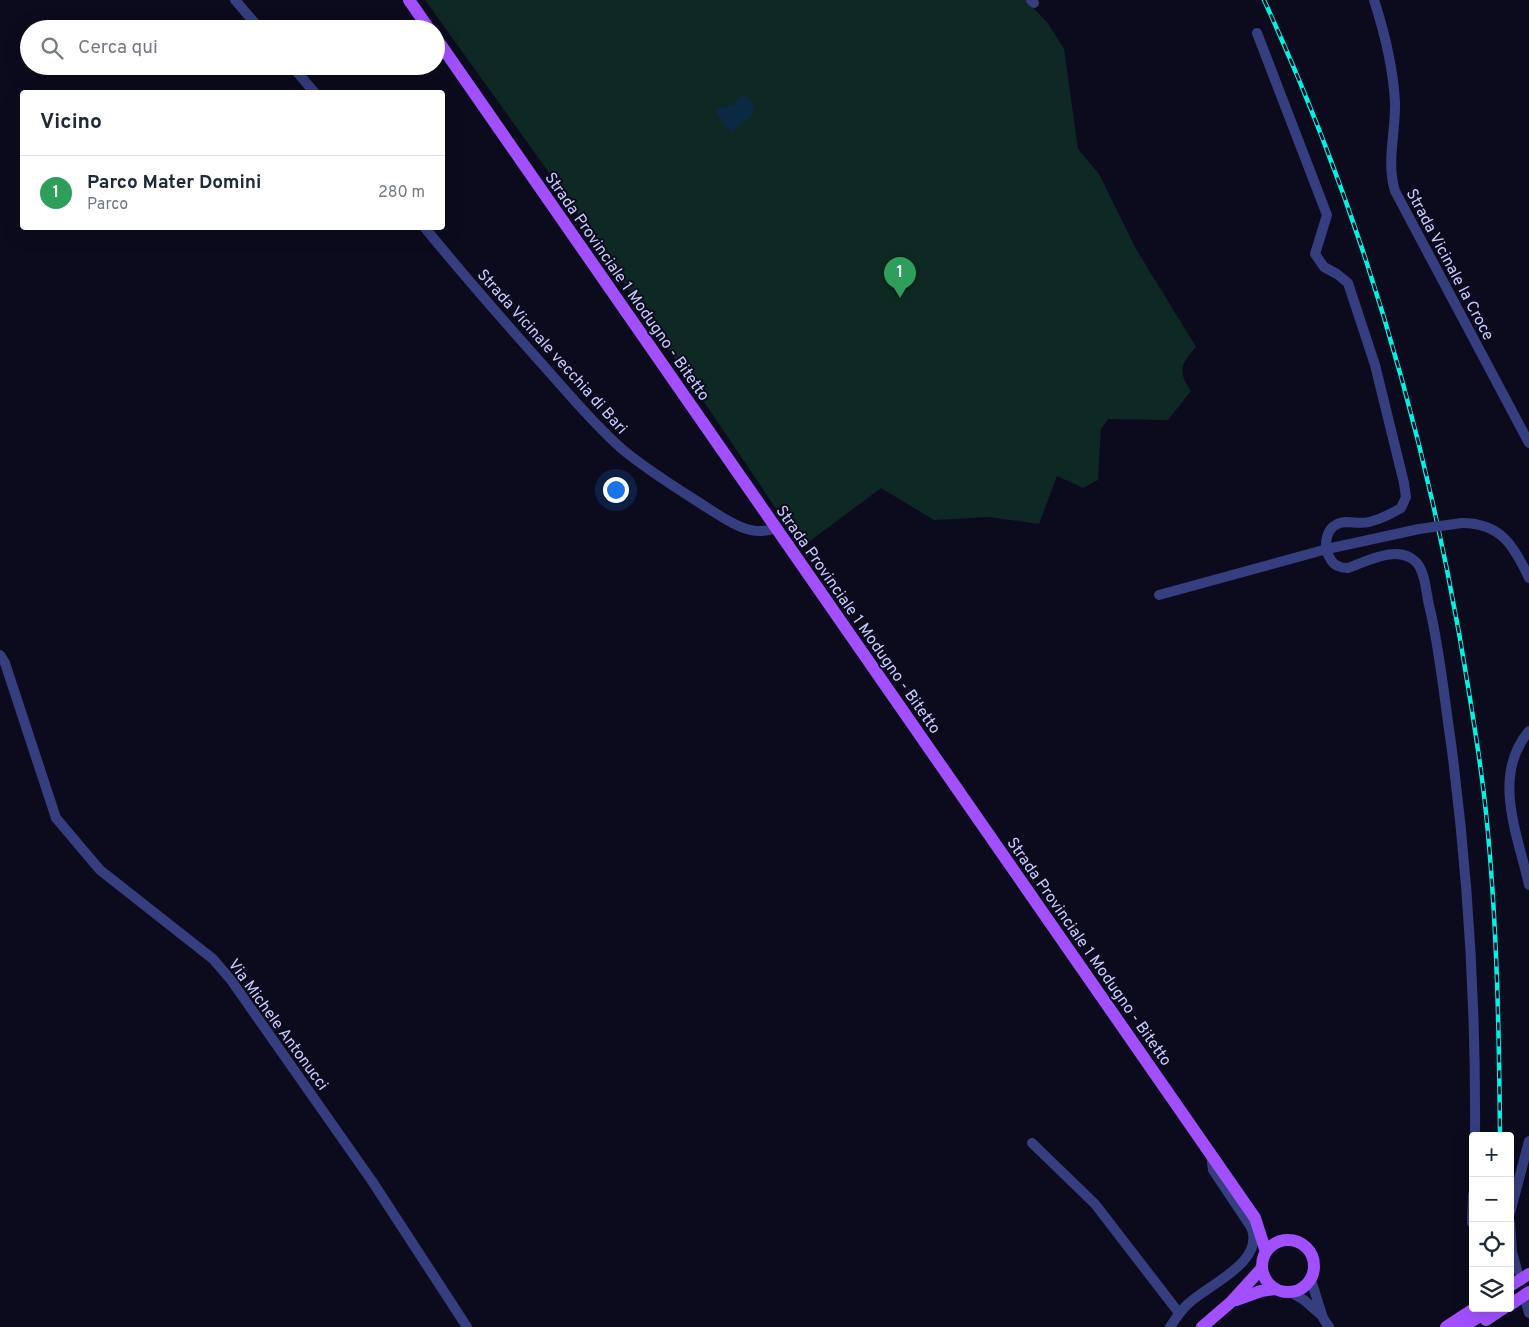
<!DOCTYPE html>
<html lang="it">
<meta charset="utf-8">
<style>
body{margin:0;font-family:Overpass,sans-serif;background:#f2f2f3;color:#1f2937}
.controls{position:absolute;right:15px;bottom:15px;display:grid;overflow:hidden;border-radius:5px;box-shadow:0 5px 20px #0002}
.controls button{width:45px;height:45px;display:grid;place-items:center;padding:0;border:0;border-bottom:1px solid #e0e1e3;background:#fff;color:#1f2937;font:25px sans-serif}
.you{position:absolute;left:615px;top:489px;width:18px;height:18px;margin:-12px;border:4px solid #fff;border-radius:50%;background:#1a73e8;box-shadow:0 0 0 8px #1a73e833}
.badge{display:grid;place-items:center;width:32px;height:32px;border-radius:50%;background:#1a73e8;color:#fff;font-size:16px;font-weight:700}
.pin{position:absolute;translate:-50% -41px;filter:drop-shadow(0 1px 2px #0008)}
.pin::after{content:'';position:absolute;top:26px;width:18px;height:15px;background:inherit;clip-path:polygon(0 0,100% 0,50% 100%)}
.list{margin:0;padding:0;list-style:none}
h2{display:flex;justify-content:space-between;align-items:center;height:65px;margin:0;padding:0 20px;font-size:21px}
h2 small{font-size:16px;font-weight:400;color:#747a83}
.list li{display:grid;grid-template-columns:32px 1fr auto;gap:15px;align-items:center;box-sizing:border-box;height:75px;padding:0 20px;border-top:1px solid #e0e1e3}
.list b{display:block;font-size:19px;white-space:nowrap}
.list p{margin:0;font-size:16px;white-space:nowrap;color:#747a83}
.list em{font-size:16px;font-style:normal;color:#747a83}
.icon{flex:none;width:28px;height:28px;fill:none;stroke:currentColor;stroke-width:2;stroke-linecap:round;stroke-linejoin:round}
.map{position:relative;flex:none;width:1529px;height:1327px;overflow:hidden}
.search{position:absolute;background:#fff;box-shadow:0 5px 20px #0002;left:20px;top:20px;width:425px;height:55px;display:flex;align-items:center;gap:12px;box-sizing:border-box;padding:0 18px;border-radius:28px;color:#747a83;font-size:19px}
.panel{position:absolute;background:#fff;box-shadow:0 5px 20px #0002;left:20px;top:90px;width:425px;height:140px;border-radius:5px}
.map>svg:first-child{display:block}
.green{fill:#0e2823}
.water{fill:#0b2943}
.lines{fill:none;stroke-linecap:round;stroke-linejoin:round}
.minor{stroke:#353e7e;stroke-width:10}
.major{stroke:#a250ff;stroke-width:12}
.rail-casing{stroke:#00f4e6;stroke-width:4.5}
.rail{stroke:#0c0b1e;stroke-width:2.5;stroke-dasharray:8;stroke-linecap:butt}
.minor-bridge{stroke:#353e7e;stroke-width:10}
.labels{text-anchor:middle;stroke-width:4;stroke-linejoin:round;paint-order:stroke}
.street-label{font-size:16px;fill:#c9cbff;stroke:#0c0b1e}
</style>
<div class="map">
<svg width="1529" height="1327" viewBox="0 0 1529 1327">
<rect width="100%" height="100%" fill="#0c0b1e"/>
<!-- green -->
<path class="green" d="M425,0H1025L1047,22L1064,49L1078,149L1099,174L1136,249L1196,347C1181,364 1177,371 1191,391L1168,420L1108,419L1101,429L1098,480L1083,488L1057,476L1039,524L988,517L934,520L881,488L802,547L555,181Z"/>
<!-- water -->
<path class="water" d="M742,95L747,96L754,106L755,112L731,133L716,112L719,108L734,105Z"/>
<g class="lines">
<!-- minor -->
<path class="minor" d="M235,0L260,29
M1031,0L1034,3
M1374,0C1385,34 1393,66 1395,102C1396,130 1386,163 1395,191L1529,443
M1257,33L1327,215L1315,254L1324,267L1337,274L1348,283L1375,365L1404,483L1406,497L1401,508C1391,514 1381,519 1369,522C1361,524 1354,522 1346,522C1325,523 1322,546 1331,560C1335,567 1342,568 1348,568C1368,561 1398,544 1416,562C1425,571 1426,592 1429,605C1440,650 1444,697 1451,743C1468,873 1476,1005 1475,1136
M292,66L314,92
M425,228C466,278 508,326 551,374C574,400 596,426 622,449C647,470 675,487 703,505C723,518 751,539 775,528
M1462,523C1501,523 1514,546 1529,578
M1159,595L1327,549L1419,529
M0,655L5,663L56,818L100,870L213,959L231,980L372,1181L467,1327
M1529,731C1491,776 1518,835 1529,885
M1032,1143L1095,1204L1179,1313
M1510,1213L1529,1141
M1472,1223L1473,1195
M1510,1223L1512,1252L1517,1270
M1311,1280L1323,1318L1329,1327
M1290,1292L1304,1300L1321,1315
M1525,1299L1529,1313
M1170,1327C1176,1318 1181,1310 1189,1303C1210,1284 1266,1261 1251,1227L1213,1170L1211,1154"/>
<!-- major -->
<path class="major" d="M409,0L429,29
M436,38L1255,1218L1266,1252
M1262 1266a26 26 0 1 1 52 0a26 26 0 1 1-52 0Z
M1510,1286L1529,1274
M1236,1300L1261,1291L1276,1289
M1510,1305L1529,1292
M1486,1320L1504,1308
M1202,1327L1231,1302L1262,1268
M1446,1327L1475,1308
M1463,1327L1492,1308"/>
<defs>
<path id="rail" d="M1264,0C1357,202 1420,414 1459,633C1469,692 1480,753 1486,813C1497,920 1499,1028 1500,1136"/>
</defs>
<!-- rail casing -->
<use href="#rail" class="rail-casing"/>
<!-- rail -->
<use href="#rail" class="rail"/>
<!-- minor-bridge -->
<path class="minor-bridge" d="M1419,529L1462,523"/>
</g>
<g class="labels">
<!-- street labels -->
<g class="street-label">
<text transform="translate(1451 264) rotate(62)" y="6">Strada Vicinale la Croce</text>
<text transform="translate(628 286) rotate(55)" y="6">Strada Provinciale 1 Modugno - Bitetto</text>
<text transform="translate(553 351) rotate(48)" y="6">Strada Vicinale vecchia di Bari</text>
<text transform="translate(859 619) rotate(55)" y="6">Strada Provinciale 1 Modugno - Bitetto</text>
<text transform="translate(1090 951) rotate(55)" y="6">Strada Provinciale 1 Modugno - Bitetto</text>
<text transform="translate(279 1024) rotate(54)" y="6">Via Michele Antonucci</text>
</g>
</g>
</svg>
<div class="controls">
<button>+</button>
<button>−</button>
<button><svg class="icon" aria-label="locate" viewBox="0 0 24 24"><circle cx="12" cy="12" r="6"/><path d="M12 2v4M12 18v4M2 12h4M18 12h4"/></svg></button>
<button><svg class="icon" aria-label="layers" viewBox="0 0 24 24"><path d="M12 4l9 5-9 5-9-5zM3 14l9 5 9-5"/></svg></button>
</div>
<div class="you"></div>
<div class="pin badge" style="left:900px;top:298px;background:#2e9e5b">1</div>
<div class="search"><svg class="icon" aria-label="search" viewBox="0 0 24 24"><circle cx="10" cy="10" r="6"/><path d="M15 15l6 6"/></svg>Cerca qui</div>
<section class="panel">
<h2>Vicino<small></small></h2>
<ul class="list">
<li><span class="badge" style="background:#2e9e5b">1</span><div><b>Parco Mater Domini</b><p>Parco</p></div><em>280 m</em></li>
</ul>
</section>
</div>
